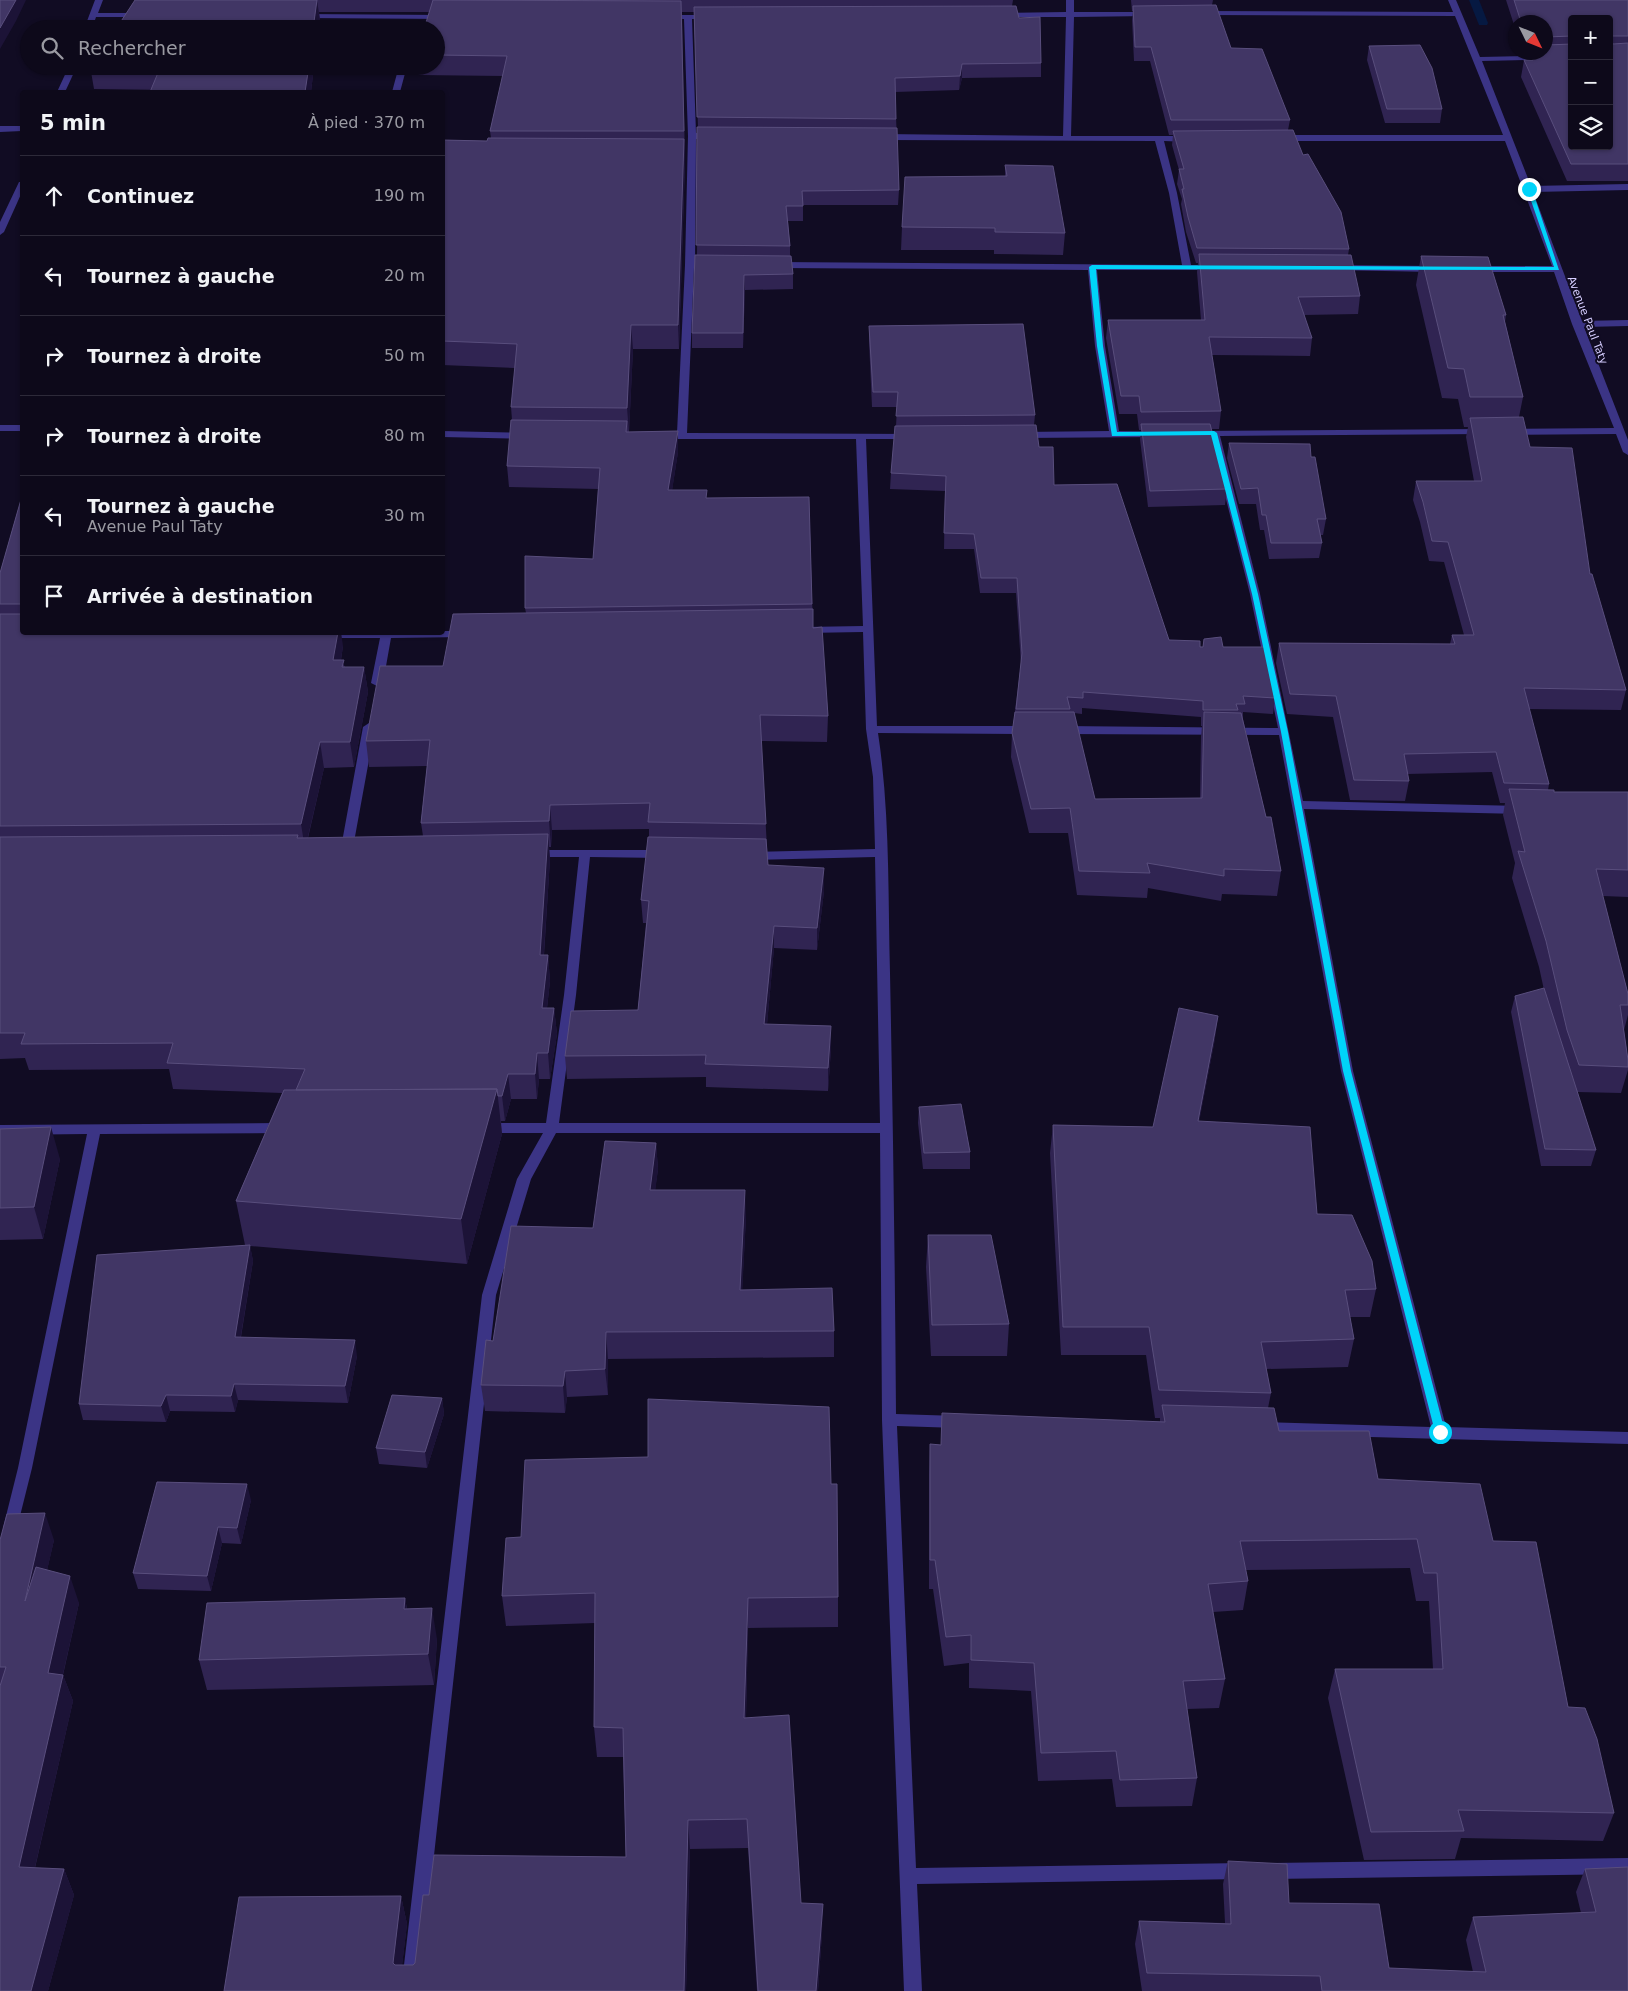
<!DOCTYPE html>
<html lang="fr">
<meta charset="utf-8">
<style>
body{margin:0;font-family:"DejaVu Sans",sans-serif;background:#161223;color:#f1f3f6}
.controls{position:absolute;right:15px;top:15px;display:grid;overflow:hidden;border-radius:5px;box-shadow:0 1px 4px #0004}
.controls button{width:45px;height:45px;display:grid;place-items:center;padding:0;border:0;border-bottom:1px solid #2d2a39;background:#0d091a;color:#f1f3f6;font:25px sans-serif}
.compass{position:absolute;left:1508px;top:15px;width:45px;height:45px;border-radius:50%;background:#0d091a;box-shadow:0 1px 4px #0004;rotate:133deg}
.stop{position:absolute;width:15px;height:15px;margin:-11px;border:4px solid #00d3f9;border-radius:50%;background:#fff}
.stop.end{background:#00d3f9;border-color:#fff;box-shadow:0 1px 5px #0008}
.list{margin:0;padding:0;list-style:none}
h2{display:flex;justify-content:space-between;align-items:center;height:65px;margin:0;padding:0 20px;font-size:21px}
h2 small{font-size:16px;font-weight:400;color:#9a9aa2}
.list li{display:grid;grid-template-columns:32px 1fr auto;gap:15px;align-items:center;box-sizing:border-box;height:80px;padding:0 20px;border-top:1px solid #2d2a39}
.list b{display:block;font-size:19px;white-space:nowrap}
.list p{margin:0;font-size:16px;white-space:nowrap;color:#9a9aa2}
.list em{font-size:16px;font-style:normal;color:#9a9aa2}
.icon{flex:none;width:28px;height:28px;fill:none;stroke:currentColor;stroke-width:2;stroke-linecap:round;stroke-linejoin:round}
.map{position:relative;flex:none;width:1628px;height:1991px;overflow:hidden}
.search{position:absolute;background:#0d091a;box-shadow:0 1px 4px #0004;left:20px;top:20px;width:425px;height:55px;display:flex;align-items:center;gap:12px;box-sizing:border-box;padding:0 18px;border-radius:28px;color:#9a9aa2;font-size:19px}
.panel{position:absolute;background:#0d091a;box-shadow:0 1px 4px #0004;left:20px;top:90px;width:425px;height:545px;border-radius:5px}
.map>svg:first-child{display:block}
.lines{fill:none;stroke-linecap:round;stroke-linejoin:round}
.stream{fill:#061942;fill-rule:evenodd}
.street{fill:#3b3485;fill-rule:evenodd}
.wall{fill:#302452;fill-rule:evenodd}
.shaded-wall{fill:#1c1337}
.building{fill:#413665;stroke:#594e7d}
.route{fill:#00d3f9}
.labels{text-anchor:middle;stroke-width:4;stroke-linejoin:round;paint-order:stroke}
.far-street-label{font-size:11px;fill:#d6ceff;stroke:#110c23}
</style>
<div class="map">
<svg width="1628" height="1991" viewBox="0 0 1628 1991">
<rect width="100%" height="100%" fill="#110c23"/>
<g class="lines">
<!-- stream -->
<path class="stream" d="M1469,0H1479L1488,23L1487,25H1479Z"/>
<!-- street -->
<path class="street" d="M95,0H103L98,13H141L145,15L141,17H96L92,29H84Z
M1066,0H1074V12H1149L1153,14L1149,16L1074,17L1071,136H1189L1193,139L1189,142L1164,141L1177,193L1191,265H1215L1218,266V270H1097L1105,346L1119,431L1160,432V436L1157,437L1022,438L1017,435L1022,432L1109,431L1095,346L1088,270L777,268L772,265L777,262L1182,265L1169,193L1155,141L882,140L878,137L882,134L1063,136L1066,17H1001L997,15L1001,13L1066,12Z
M1448,0H1456L1480,57L1572,55V59L1482,61L1531,186L1628,184V190L1533,192L1582,321L1628,320V326L1584,327L1628,440V455L1623,452L1616,434L1509,435L1504,432L1509,429L1614,428L1572,324L1554,272H1475L1470,269L1475,266H1552L1505,141H1279L1275,138L1279,135H1503L1455,16L1201,15L1197,13L1201,11L1453,12Z
M301,14L444,15L448,17L444,19L304,18H301Z
M663,15H709L713,17L709,19H692L696,133H714L718,136L714,139H696L695,262H712L717,265L712,268H694L687,433L912,434V438L909,439H866L877,726H1029L1035,730L1029,734L878,733C890,812 888,893 890,973C893,1120 895,1267 896,1414L958,1416L963,1418L965,1422L963,1426L958,1428L897,1426L916,1868L1243,1863L1249,1866L1251,1871L1249,1876L1243,1879L917,1884L922,1991H904L882,1420L880,1133H556L531,1179L496,1295L419,1991H401L482,1295L517,1179L543,1133H485L480,1131L478,1128L480,1125L485,1123H546L564,995L579,857H533L529,856L527,853L529,850H663L669,854L663,858L590,857L576,995L559,1123H880L875,857L751,860L745,856L751,852L875,849L873,777L866,729L863,632L805,633L800,630L805,627L863,626L856,439H662L657,436L662,433H677L685,265L688,136L684,19H666L662,17Z
M69,66H77L65,92H57Z
M399,66H407L400,92H392Z
M0,126H22V131L0,132Z
M19,182H22V192L4,232L0,235V222Z
M1337,265L1435,266L1440,269L1435,272L1334,270L1332,268Z
M0,425H22V431H0Z
M1482,429L1487,432L1485,434L1220,436L1260,594L1303,801L1521,806L1527,810L1521,814L1304,809L1353,1071L1446,1427L1628,1432V1444L1261,1434L1256,1432L1254,1428L1256,1424L1261,1422L1431,1427L1341,1071L1279,735L1062,734L1056,730L1062,726L1278,728L1250,594L1210,436L1194,435V431Z
M442,431L527,433L532,436L527,439L442,437Z
M442,631H465L470,634L465,637L391,638L383,683L377,686L371,683L380,638H325L320,635L322,632H442Z
M369,723L375,727L352,853L346,857L340,853L363,727Z
M282,1123L287,1125L289,1128L287,1131L282,1133L100,1134L32,1468L17,1528L15,1532L10,1534L5,1532L3,1528L18,1468L87,1134L0,1135V1125Z
M1628,1858V1874L1271,1879L1265,1876L1263,1871L1265,1866L1271,1863Z"/>
</g>
<!-- wall -->
<path class="wall" d="M135,0H575L583,1V0H1013L1012,6L1019,18L1041,63V77L962,78L959,90L895,92L899,190L898,205H803V221H788L790,246V256L793,274V289L745,290L743,348H692V333L697,255L698,127L694,12H682L685,162L679,349H633L629,432L678,431V452L672,490L707,498L809,497L813,628L828,716L827,742L761,741L768,865L824,891L817,950L774,948L767,1024L831,1049L828,1091L706,1087V1077L567,1079L565,1056L638,1010L646,923H643L641,900L649,837V829L552,830L551,847H549L550,859L544,955H548L550,981L547,1008H554L557,1034L550,1079H539L537,1099H511L505,1121H501L502,1134L467,1264L250,1246L253,1261L241,1337L357,1356L348,1403L238,1400L235,1412L170,1411L166,1422L83,1420L79,1404L245,1245L236,1201L282,1093L173,1089L169,1069L29,1070L25,1058L0,1059V573L22,496V632L343,646L341,660L345,667H364L368,692L354,767L324,768L308,838L423,836L421,823L427,766L369,767L366,741L443,666L526,613L525,608L593,559L598,489L509,487L507,466L512,420L511,407L515,368L442,365V140L487,141L491,138L490,131L503,76L418,75L417,66H436V29L429,12H319L320,20Z
M1131,0H1213L1212,5L1231,48L1290,120L1288,130L1303,155L1349,249L1348,255L1360,296L1358,314L1304,315L1312,338L1310,356L1212,355L1221,411L1219,429H1212L1227,489L1225,505L1148,507L1140,439L1141,430H1139L1137,414H1119L1106,338L1108,320H1201L1197,272L1198,263H1196L1186,232L1181,204L1182,199L1177,184L1179,170L1172,145L1173,135H1169L1150,61H1134L1132,20L1133,11H1132Z
M1506,0H1628V181H1567L1521,77L1524,60H1526L1527,54H1523L1522,52H1546V22H1516V31ZM1572,19L1609,146H1572Z
M1369,46L1442,109L1440,123H1385L1367,60Z
M90,66H314L311,92L94,89Z
M1005,165L1065,233L1063,255L994,254V250H901L902,227L1005,176Z
M1421,256L1506,315L1505,322L1523,397L1519,417L1530,447L1590,574L1626,690L1621,710L1529,709L1549,784L1548,790L1554,792H1628V897L1603,896L1628,994V1015L1624,1030L1628,1060V1070L1621,1093L1577,1092L1596,1150L1591,1166H1541L1511,1012L1515,996L1544,990L1539,967L1512,878L1515,863L1503,815L1505,803H1500L1492,772L1407,774L1409,781L1405,801L1350,800L1333,717L1287,714L1276,663L1279,643L1450,644L1452,635H1464L1444,562L1429,561L1420,522L1413,500L1416,481H1474L1466,437L1468,427H1464L1458,399L1442,398L1416,285Z
M869,326L1035,415L1034,425L1039,447L1054,485L1169,640L1203,647L1204,639L1223,647L1275,698L1273,714L1243,712V719L1266,817L1281,871L1277,896L1222,894L1221,901L1148,888L1147,898L1077,895L1068,833H1029L1011,757L1012,733L1021,664L1016,593H980L974,549H944L945,491L890,489L891,473L896,426L897,407H872L869,341ZM1082,708L1201,717V726H1202L1201,736L1200,798L1095,799L1074,713L1082,714Z
M1229,443L1326,519L1323,535H1320L1322,543L1319,558L1269,559L1264,530H1260L1256,504H1239L1227,458Z
M1218,1016L1214,1044L1199,1121L1317,1214L1376,1289L1370,1317H1350L1354,1339L1348,1367L1266,1369L1271,1393L1268,1408L1279,1431L1378,1479L1493,1541L1568,1707L1614,1813L1603,1841L1461,1838L1455,1859L1364,1860L1328,1698L1335,1669H1433L1429,1601H1416L1410,1568L1246,1570L1248,1581L1243,1610L1213,1612L1225,1679L1219,1708L1187,1709L1197,1778L1192,1806L1116,1807L1112,1779L1038,1781L1031,1691L969,1688V1663L944,1666L933,1589H929V1474L930,1444L941,1445L1160,1422V1418H1155L1146,1355H1061L1050,1153L1053,1125L1153,1127Z
M919,1107L970,1152V1169H923L918,1123Z
M0,1129L60,1159L43,1239L0,1240Z
M656,1143L658,1169L655,1190L746,1217L742,1290L834,1331V1357L608,1359V1395L567,1397L565,1413L485,1411L481,1385L593,1228Z
M928,1235L1009,1324L1007,1356H931L926,1267Z
M442,1398L444,1414L427,1468L379,1464L376,1448Z
M831,1484L838,1597V1627L748,1628L746,1718L801,1903L822,1933L818,1991H757L748,1848L690,1849L686,1991H224L401,1896L407,1924L402,1965H413L415,1963L429,1895L626,1857L623,1757H597L594,1727L595,1623L506,1626L502,1596L521,1537Z
M251,1500L241,1544L222,1543L211,1591L138,1589L133,1573Z
M0,1540H54L47,1570L79,1603L63,1675L73,1701L35,1868L64,1869L74,1895L48,1991H0Z
M405,1598L407,1609L437,1639L434,1685L207,1690L199,1660Z
M1228,1861L1289,1903L1389,1968L1473,1972L1466,1940L1473,1917L1581,1913L1576,1892L1585,1869L1628,1991H1142L1135,1944L1139,1921L1225,1923L1223,1884Z"/>
<!-- shaded-wall -->
<path class="shaded-wall" d="M16,0H26L16,21L0,49V28Z
M317,0L320,20L319,29H313Z
M962,64V78L959,90L960,76Z
M309,66H314L311,92H305Z
M684,139L685,162L679,349L678,325Z
M744,275L745,290L743,348V333Z
M631,325L633,349L629,432L627,408Z
M678,431V452L669,511L668,490Z
M338,632H341L343,646L337,685L333,660Z
M364,667L368,692L354,767L350,742Z
M320,742L324,768L305,849L301,824Z
M550,805L552,830L551,847L549,821Z
M548,834L550,859L542,981L540,955Z
M824,868V891L817,950V928Z
M774,926V948L765,1046L764,1024Z
M548,955L550,981L544,1034L542,1008Z
M554,1008L557,1034L550,1079L548,1053Z
M1218,1016L1214,1044L1194,1149L1198,1121Z
M831,1026V1049L828,1091V1068Z
M537,1053L539,1079L537,1099L535,1074Z
M508,1074L511,1099L505,1121L502,1096Z
M497,1089L502,1134L467,1264L461,1219Z
M51,1127L60,1159L43,1239L34,1207Z
M656,1143L658,1169L652,1217L650,1190Z
M745,1190L746,1217L741,1317L740,1290Z
M250,1245L253,1261L238,1353L235,1337Z
M606,1332L608,1359V1395L605,1369Z
M355,1340L357,1356L348,1403L345,1386Z
M565,1371L567,1397L565,1413L563,1386Z
M234,1384L238,1400L235,1412L231,1396Z
M166,1395L170,1411L166,1422L161,1406Z
M442,1398L444,1414L427,1468L425,1452Z
M247,1484L251,1500L241,1544L237,1528Z
M45,1513L54,1540L34,1628L25,1601Z
M218,1527L222,1543L211,1591L207,1576Z
M70,1576L79,1603L57,1700L48,1673Z
M405,1598L410,1629L404,1609Z
M748,1598V1628L745,1748L744,1718Z
M432,1608L437,1639L434,1685L428,1654Z
M63,1675L73,1701L29,1893L19,1867Z
M688,1820L690,1849L686,1991H684Z
M64,1869L74,1895L48,1991H31Z
M401,1896L407,1924L399,1991L393,1963Z
M823,1904L822,1933L818,1991H816Z"/>
<!-- building -->
<path class="building" d="M0,0H16L0,28Z
M135,0H317L313,29H116Z
M433,0L681,1L684,131H490L507,56L436,55V29H424Z
M1514,0H1628V36H1612L1611,38L1613,44L1628,43V164H1571L1524,60H1533L1531,52H1546V45L1572,44V146H1609V19H1572V36L1546,37V22H1521Z
M1216,5L1231,48L1262,49L1290,120H1171L1151,47H1135L1133,6Z
M1016,6L1019,18L1040,17L1041,63L962,64L960,76L895,78L896,119L697,117L694,7Z
M1420,45L1432,68L1442,109H1387L1369,46Z
M90,66H309L305,92H150L160,68Z
M697,127L897,128L899,190L802,191L803,206H786L790,246L696,245Z
M1293,130L1303,155L1308,154L1341,212L1349,249L1197,248L1188,217L1182,189H1184L1179,169H1184L1173,131Z
M488,138L684,139L678,325H631L627,408L511,407L517,344L442,341V249L444,236L442,235V140L487,141Z
M1005,165L1053,166L1065,233L995,232V228L902,227L905,177L1007,176Z
M1199,254L1351,255L1360,296L1298,297L1312,338L1209,337L1221,411L1141,412L1139,396H1121L1108,320H1205Z
M695,255L791,256L793,274L744,275L743,333H692Z
M1421,256L1488,257L1506,315H1503L1523,397H1470L1464,369L1448,368Z
M1023,324L1035,415L896,416L898,392H873L869,326Z
M1523,417L1530,447L1572,448L1590,574H1592L1626,690L1524,688L1549,784L1504,783L1496,752L1404,754L1409,781L1354,780L1336,696L1290,694L1279,643L1455,644L1452,635H1474L1448,542L1432,541L1423,502L1416,481H1482L1470,418Z
M511,420L627,421L626,432L678,431L668,490H707L706,498L809,497L812,604L525,608V556L593,559L600,468L507,466Z
M1141,424H1210L1227,489L1150,491Z
M1036,425L1039,447H1053L1054,485L1117,484L1169,640L1200,641V647H1203L1204,639L1221,637L1223,647H1265L1275,698L1243,696L1245,704H1236L1238,710H1203V701L1083,692V698L1067,697L1070,709H1016L1022,653L1017,578H981L974,534L944,533L946,476L891,473L895,426Z
M1229,443L1310,444L1311,457H1315L1326,519H1317L1322,543H1271L1266,515H1262L1258,488L1241,489Z
M22,496V604H0V573Z
M813,609V628L822,627L828,716L760,715L766,824L648,822L650,803L550,805L549,821L421,823L430,740L366,741L380,666H443L453,614Z
M0,614H22V632H338L333,660H344L342,667H364L350,742H320L301,824L0,826Z
M1015,712H1074L1095,799L1202,798L1204,712L1241,713L1266,817H1271L1281,871L1224,869V876L1147,863L1150,873L1079,871L1070,808L1031,809L1012,733Z
M1509,789L1554,790V792H1628V870L1596,869L1628,994V1005H1620L1628,1060V1067L1579,1065L1567,1030L1546,941L1518,851L1525,852Z
M548,834L540,955H548L542,1008H554L548,1053H537L535,1074H508L502,1096H498L497,1089L296,1090L305,1069L167,1063L173,1043L21,1044L25,1033H0V837L298,835L297,838Z
M648,837L766,839L768,865L824,868L817,928L774,926L764,1024L831,1026L828,1068L705,1064L706,1055L565,1056L571,1011L638,1010L649,901L641,900Z
M1544,988L1596,1150L1545,1149L1515,996Z
M1179,1008L1218,1016L1198,1121L1310,1127L1317,1214L1352,1215L1372,1261L1376,1289L1345,1290L1354,1339L1261,1342L1271,1393L1159,1390L1149,1327H1063L1053,1125L1153,1127Z
M497,1089L461,1219L236,1201L284,1090Z
M961,1104L970,1152L924,1153L919,1107Z
M51,1127L34,1207L0,1208V1129Z
M605,1141L656,1143L650,1190H745L740,1290L832,1288L834,1331L606,1332L605,1369L565,1371L563,1386L481,1385L486,1340L493,1341L511,1226L593,1228Z
M928,1235H991L1009,1324L932,1325Z
M250,1245L235,1337L355,1340L345,1386L234,1384L231,1396L166,1395L161,1406L79,1404L97,1255Z
M392,1395L442,1398L425,1452L376,1448Z
M648,1399L829,1407L831,1484H837L838,1597L748,1598L744,1718L789,1715L801,1903L823,1904L816,1991H758L747,1819L688,1820L684,1991H224L239,1897L401,1896L393,1963L395,1965H413L415,1963L423,1895H429L434,1855L626,1857L623,1728L594,1727L595,1593L502,1596L506,1538L521,1537L525,1460L648,1457Z
M1162,1405L1274,1408L1279,1431H1369L1378,1479L1480,1484L1493,1541L1536,1542L1568,1707L1585,1708L1597,1739L1614,1813L1458,1810L1464,1831L1371,1832L1335,1669H1443L1437,1573H1424L1417,1539L1240,1541L1248,1581L1208,1584L1225,1679L1183,1681L1197,1778L1120,1780L1116,1751L1041,1753L1034,1663L971,1660V1635L946,1637L935,1560H930V1444L941,1445L942,1413L1165,1422Z
M157,1482L247,1484L237,1528L218,1527L207,1576L133,1573Z
M45,1513L25,1601L36,1567L70,1576L48,1673L63,1675L19,1867L64,1869L31,1991H0V1686L6,1667H0V1540L7,1514Z
M405,1598L404,1609L432,1608L428,1654L199,1660L207,1603Z
M1228,1861L1287,1864L1289,1903L1379,1904L1389,1968L1486,1972L1473,1917L1596,1912L1585,1869L1628,1867V1991H1322L1320,1976L1147,1973L1139,1921L1231,1924Z"/>
<!-- route -->
<path class="route" d="M1529,188L1532,189L1559,270L1096,269L1103,346L1117,432L1214,431L1217,433L1258,594L1288,732L1351,1071L1445,1432L1440,1436L1435,1432L1343,1071L1281,732L1252,594L1211,435L1112,436L1097,346L1089,267L1092,265L1554,267L1527,189Z"/>
<g class="labels">
<!-- far-street labels -->
<g class="far-street-label">
<text transform="translate(1588 320) rotate(69)" y="4">Avenue Paul Taty</text>
</g>
</g>
</svg>
<div class="controls">
<button>+</button>
<button>−</button>
<button><svg class="icon" aria-label="layers" viewBox="0 0 24 24"><path d="M12 4l9 5-9 5-9-5zM3 14l9 5 9-5"/></svg></button>
</div>
<svg class="compass" viewBox="-18 -18 36 36"><path d="M0-13l5 13h-10z" fill="#e53935"/><path d="M0 13l5-13h-10z" fill="#9a9aa2"/></svg>
<div class="stop" style="left:1440px;top:1432px"></div>
<div class="stop end" style="left:1529px;top:189px"></div>
<div class="search"><svg class="icon" aria-label="search" viewBox="0 0 24 24"><circle cx="10" cy="10" r="6"/><path d="M15 15l6 6"/></svg>Rechercher</div>
<section class="panel">
<h2>5 min<small>À pied · 370 m</small></h2>
<ul class="list">
<li><svg class="icon" aria-label="ahead" viewBox="0 0 24 24"><path d="M12 20V5M6 11l6-6 6 6"/></svg><div><b>Continuez</b></div><em>190 m</em></li>
<li><svg class="icon" aria-label="left" viewBox="0 0 24 24"><path d="M17 20v-9H6M10 6l-5 5 5 5"/></svg><div><b>Tournez à gauche</b></div><em>20 m</em></li>
<li><svg class="icon" aria-label="right" viewBox="0 0 24 24"><path d="M7 20v-9h11M14 6l5 5-5 5"/></svg><div><b>Tournez à droite</b></div><em>50 m</em></li>
<li><svg class="icon" aria-label="right" viewBox="0 0 24 24"><path d="M7 20v-9h11M14 6l5 5-5 5"/></svg><div><b>Tournez à droite</b></div><em>80 m</em></li>
<li><svg class="icon" aria-label="left" viewBox="0 0 24 24"><path d="M17 20v-9H6M10 6l-5 5 5 5"/></svg><div><b>Tournez à gauche</b><p>Avenue Paul Taty</p></div><em>30 m</em></li>
<li><svg class="icon" aria-label="arrive" viewBox="0 0 24 24"><path d="M6 21V4h12l-3 4 3 4H6"/></svg><div><b>Arrivée à destination</b></div></li>
</ul>
</section>
</div>
